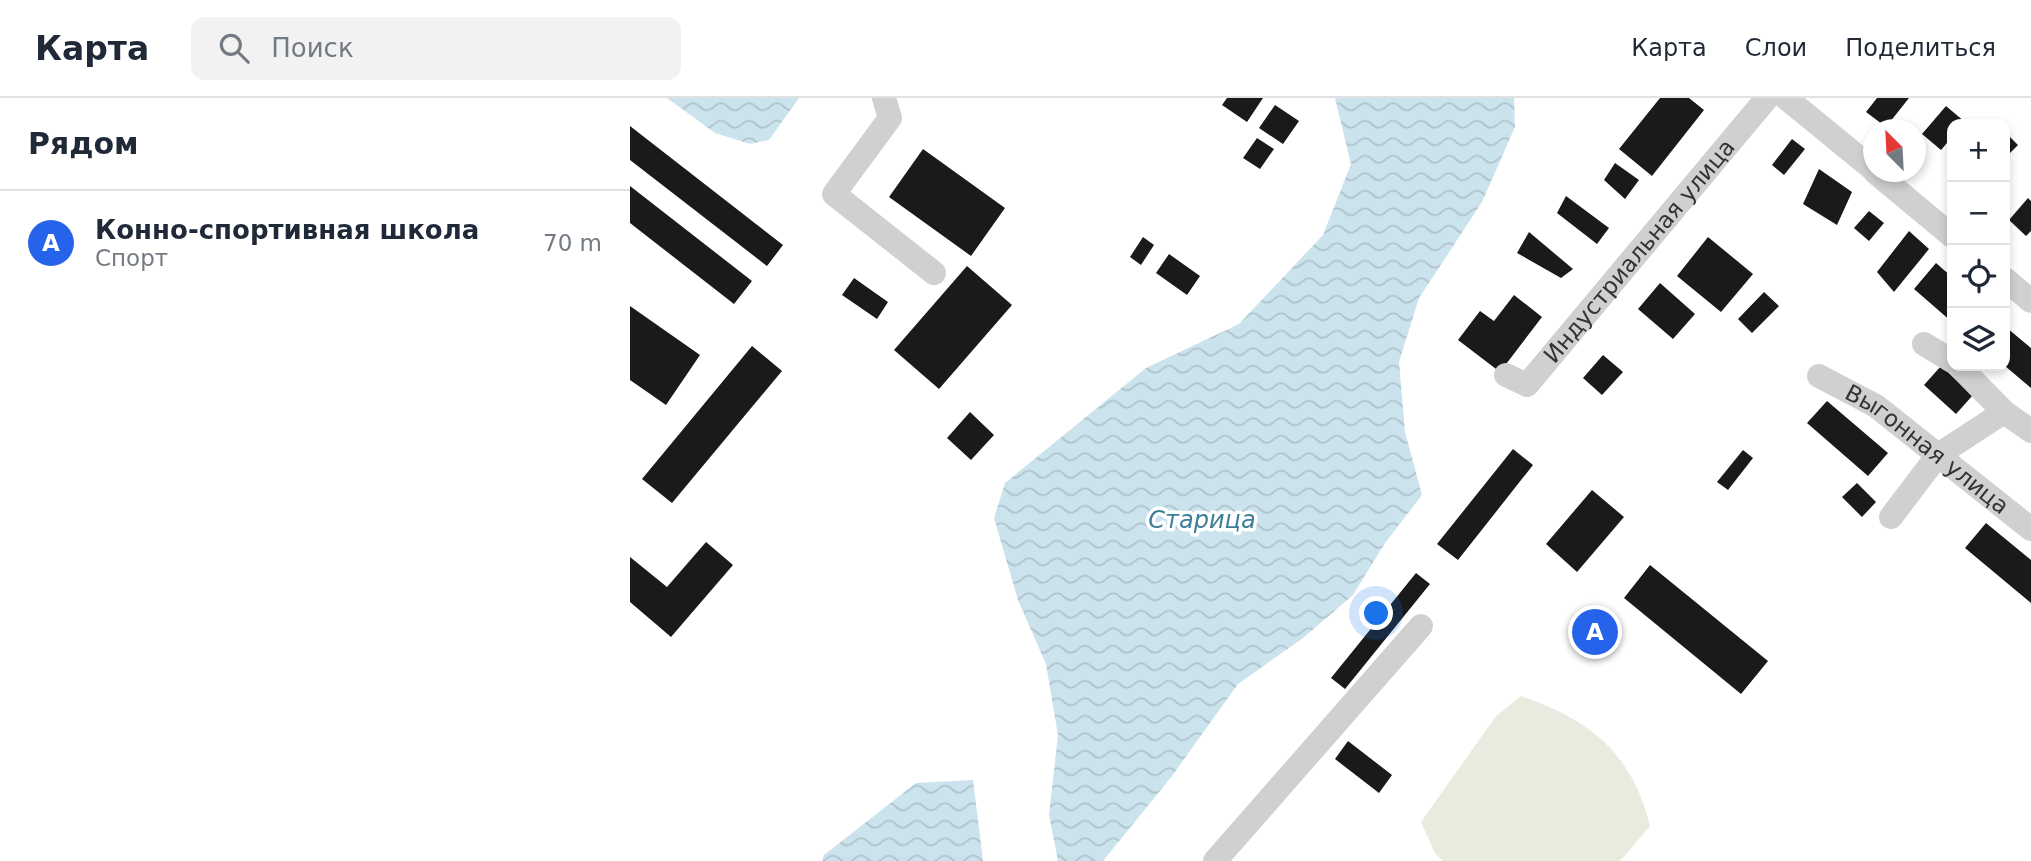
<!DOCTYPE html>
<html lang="ru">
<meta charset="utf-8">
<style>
body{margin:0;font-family:"DejaVu Sans",sans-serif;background:#f2f2f3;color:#1f2937}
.controls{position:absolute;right:21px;top:21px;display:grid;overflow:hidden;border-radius:14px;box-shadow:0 4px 10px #0003}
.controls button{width:63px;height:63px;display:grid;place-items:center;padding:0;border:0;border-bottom:2px solid #e0e1e3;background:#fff;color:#1f2937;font:35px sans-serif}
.compass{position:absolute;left:1233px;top:21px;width:63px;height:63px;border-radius:50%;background:#fff;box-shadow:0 4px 10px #0003;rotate:336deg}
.you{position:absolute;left:747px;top:516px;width:24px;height:24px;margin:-18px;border:5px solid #fff;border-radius:50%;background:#1a73e8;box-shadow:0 0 0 10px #1a73e833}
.badge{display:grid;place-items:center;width:46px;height:46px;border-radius:50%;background:#2563eb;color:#fff;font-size:23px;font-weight:700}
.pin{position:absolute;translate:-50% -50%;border:4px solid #fff;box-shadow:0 2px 7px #0006}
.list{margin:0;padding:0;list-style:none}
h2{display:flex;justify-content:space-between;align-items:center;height:91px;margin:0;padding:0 28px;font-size:30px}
h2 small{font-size:23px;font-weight:400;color:#747a83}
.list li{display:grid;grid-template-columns:46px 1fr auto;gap:21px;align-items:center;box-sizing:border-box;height:105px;padding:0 28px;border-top:2px solid #e0e1e3}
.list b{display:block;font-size:26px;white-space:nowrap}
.list p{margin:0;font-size:23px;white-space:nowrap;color:#747a83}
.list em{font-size:23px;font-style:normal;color:#747a83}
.icon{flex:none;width:38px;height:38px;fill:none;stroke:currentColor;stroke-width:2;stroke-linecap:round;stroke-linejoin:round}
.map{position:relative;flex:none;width:1401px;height:763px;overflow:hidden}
header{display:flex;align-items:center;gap:42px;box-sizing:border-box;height:98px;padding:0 35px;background:#fff;border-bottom:2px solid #e0e1e3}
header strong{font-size:33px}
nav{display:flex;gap:38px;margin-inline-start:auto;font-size:24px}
.search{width:490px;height:63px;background:#f2f2f3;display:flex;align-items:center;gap:18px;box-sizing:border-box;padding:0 24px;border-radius:14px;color:#747a83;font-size:26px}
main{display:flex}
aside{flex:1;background:#fff}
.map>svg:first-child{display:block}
.grass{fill:#e7ecde}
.water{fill:url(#water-waves)}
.building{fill:#1a1a1a}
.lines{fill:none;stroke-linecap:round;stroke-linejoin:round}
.minor{stroke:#d0d0d0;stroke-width:24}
.labels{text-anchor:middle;stroke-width:7;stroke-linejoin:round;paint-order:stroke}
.street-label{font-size:23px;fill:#333;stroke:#fff}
.water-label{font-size:24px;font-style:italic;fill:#3d7e99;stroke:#fff}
</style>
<header>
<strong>Карта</strong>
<div class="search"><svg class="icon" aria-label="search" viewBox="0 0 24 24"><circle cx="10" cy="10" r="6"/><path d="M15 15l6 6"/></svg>Поиск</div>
<nav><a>Карта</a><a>Слои</a><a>Поделиться</a></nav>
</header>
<main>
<aside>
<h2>Рядом<small></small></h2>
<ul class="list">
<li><span class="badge">A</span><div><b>Конно-спортивная школа</b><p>Спорт</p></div><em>70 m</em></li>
</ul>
</aside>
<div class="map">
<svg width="1401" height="763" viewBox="0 0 1401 763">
<defs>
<pattern id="water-waves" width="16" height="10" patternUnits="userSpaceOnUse" patternTransform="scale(1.75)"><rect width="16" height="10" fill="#cbe3ed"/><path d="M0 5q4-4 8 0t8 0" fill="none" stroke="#afc3cc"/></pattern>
</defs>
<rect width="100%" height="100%" fill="#fff"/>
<!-- grass -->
<path class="grass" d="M891,598C960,622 1002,655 1020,728L990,763H813L805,755L791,724L866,618Z"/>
<!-- water -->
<path class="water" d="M37,0H169L139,42L120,46L85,35Z
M705,0H884L885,29L852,104L789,200L769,264L775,334L792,397L755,445L723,497L673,540L608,586L542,678L473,763H428L419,717L428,637L416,566L388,502L364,420L375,385L516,270L609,226L693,137L721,66Z
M343,682L353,763H192L194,757L286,685Z"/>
<!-- building -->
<path class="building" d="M597,0H633L617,24L592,7Z
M1030,0H1059L1074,12L1022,78L989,51Z
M1247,0H1279L1256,29L1236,14Z
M645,7L669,23L653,46L629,30Z
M1316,8L1335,24L1322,26V39L1311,52L1292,36Z
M0,28L153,147L137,168L0,62Z
M1375,34L1388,47L1375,60Z
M627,40L644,51L630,71L613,60Z
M1162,41L1175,51L1154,77L1142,67Z
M293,51L375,110L341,158L259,99Z
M985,65L1009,82L995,101L974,82Z
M1189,71L1222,94L1207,127L1173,106Z
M0,88L122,183L104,206L0,125Z
M936,98L979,130L967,146L927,115Z
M1398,100L1401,103V133L1396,138L1379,122Z
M1239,113L1254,125L1239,143L1224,130Z
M1279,133L1299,151L1264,194L1247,174Z
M899,134L943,171L931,180L887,155Z
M513,139L524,147L511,167L500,159Z
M1078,139L1123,176L1091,214L1047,178Z
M539,156L570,178L557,197L526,175Z
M1306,165L1322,179V224L1284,191Z
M337,168L382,207L309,291L264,252Z
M224,180L258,204L247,221L212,197Z
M1030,185L1065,216L1043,241L1008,211Z
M1134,194L1149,208L1122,235L1108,221Z
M884,197L912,219L870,274L828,242L850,213L864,223Z
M0,208L70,257L36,307L0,282Z
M1377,230L1401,250V290L1375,268Z
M122,248L152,273L42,405L12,381Z
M973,257L993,274L972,297L953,280Z
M1311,268L1343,297L1326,316L1294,287Z
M1197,303L1258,355L1238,378L1177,325Z
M340,314L364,337L341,362L317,340Z
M883,351L903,367L828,462L807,446Z
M1113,352L1123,360L1098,392L1087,384Z
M1227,385L1246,404L1232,419L1212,399Z
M962,392L994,419L947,474L916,446Z
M1356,425L1401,462V505L1335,450Z
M76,444L103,467L41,539L0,504V459L37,489Z
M1020,467L1138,563L1111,596L994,500Z
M786,475L800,486L715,591L701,580Z
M718,643L762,677L749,695L705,661Z"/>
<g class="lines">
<!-- minor -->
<g class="minor">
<path d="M254,0L260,20L204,96L304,175"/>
<path d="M1156,0L1244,72"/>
<path d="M1245,74L1322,138"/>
<path d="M1375,181L1401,203"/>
<path d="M1294,246L1322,263"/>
<path d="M1329,268L1374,314L1401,333"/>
<path id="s1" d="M876,277L897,287L1137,0"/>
<path id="s2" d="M1189,278L1246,308L1401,431"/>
<path d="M1261,419L1308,357L1374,314"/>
<path d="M585,763L791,528"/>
</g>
</g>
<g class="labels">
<!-- street labels -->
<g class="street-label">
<text dy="8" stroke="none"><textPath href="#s1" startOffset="198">Индустриальная улица</textPath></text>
<text dy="8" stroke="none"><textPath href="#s2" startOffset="131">Выгонная улица</textPath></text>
</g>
<!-- water labels -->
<g class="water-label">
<text x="572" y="430">Старица</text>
</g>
</g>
</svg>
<div class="controls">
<button>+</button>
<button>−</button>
<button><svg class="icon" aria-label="locate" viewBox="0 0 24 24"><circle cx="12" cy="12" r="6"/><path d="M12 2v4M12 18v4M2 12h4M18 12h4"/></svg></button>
<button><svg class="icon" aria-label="layers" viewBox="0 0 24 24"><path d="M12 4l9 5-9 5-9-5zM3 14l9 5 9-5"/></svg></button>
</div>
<svg class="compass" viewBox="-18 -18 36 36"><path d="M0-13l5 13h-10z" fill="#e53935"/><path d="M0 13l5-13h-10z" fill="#747a83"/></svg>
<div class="you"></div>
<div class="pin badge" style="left:965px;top:534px">A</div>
</div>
</main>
